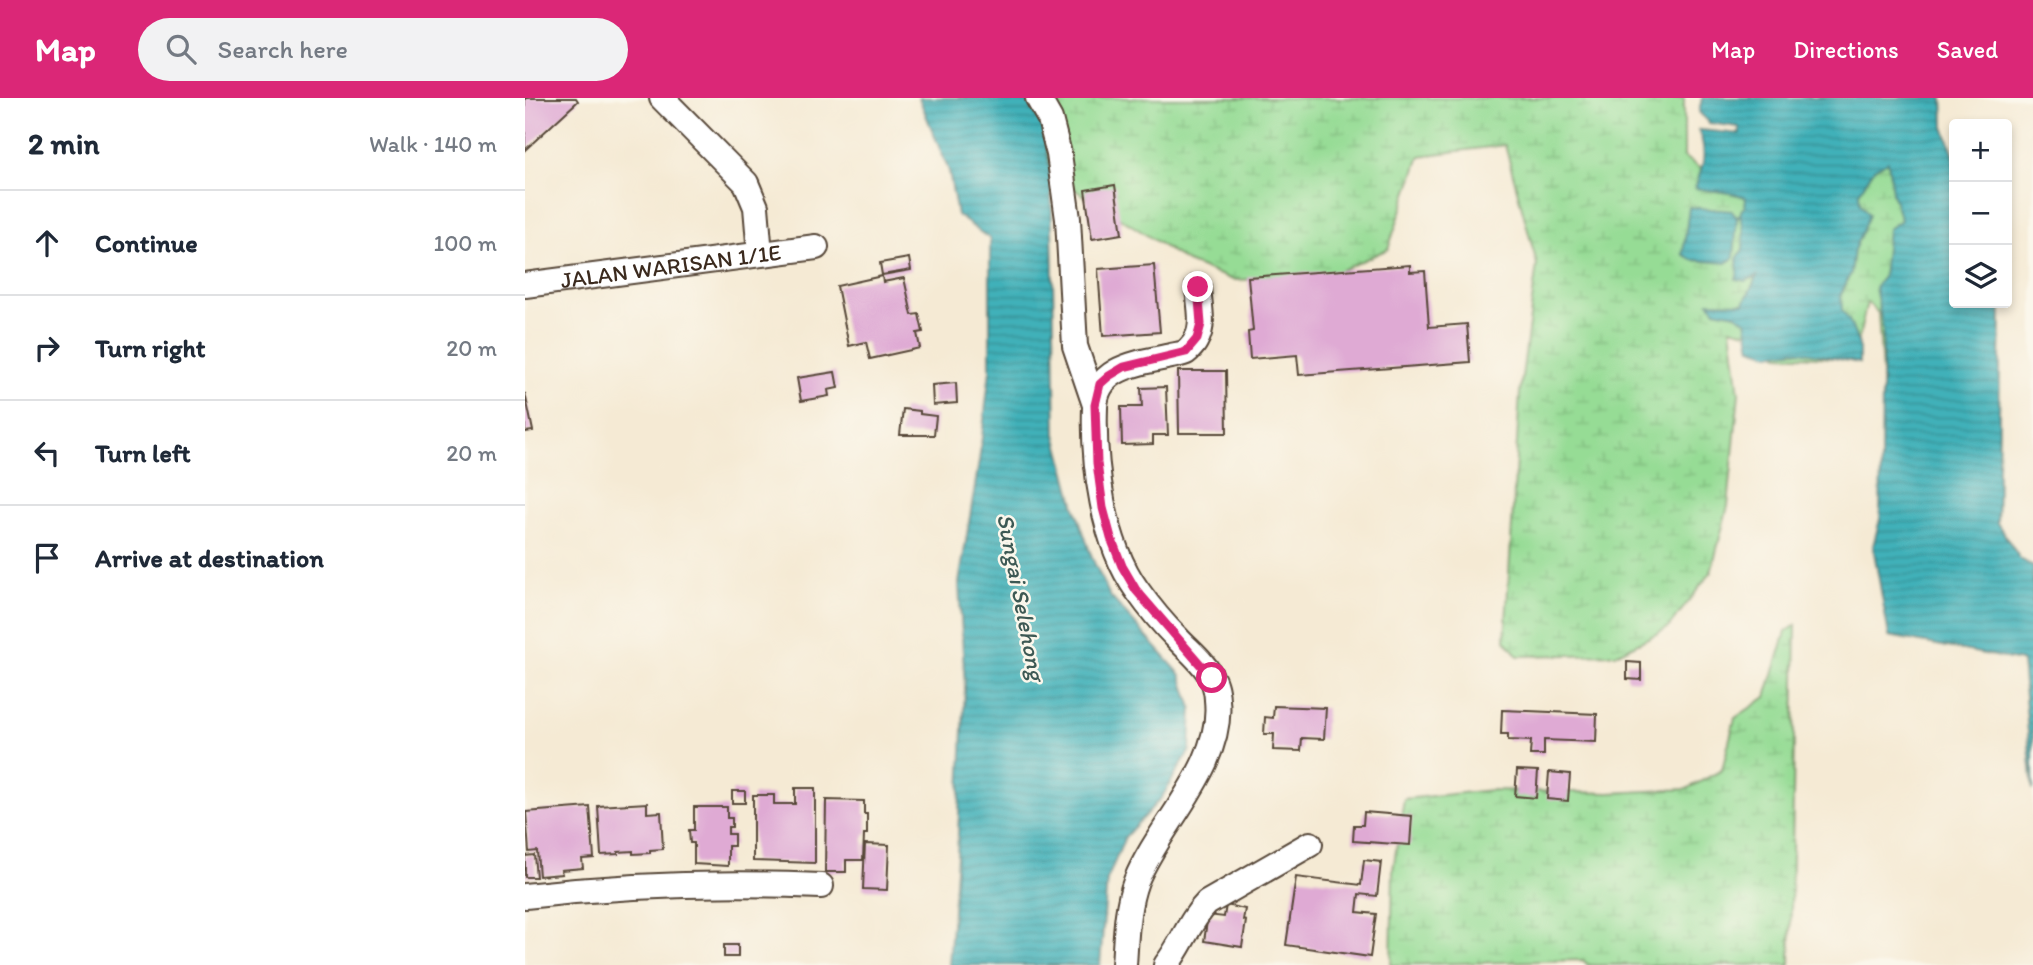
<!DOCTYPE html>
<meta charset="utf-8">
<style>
body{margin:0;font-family:Itim,sans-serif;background:#f2f2f3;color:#1f2937}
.controls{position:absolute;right:21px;top:21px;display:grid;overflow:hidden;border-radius:7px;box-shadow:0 4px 10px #0003}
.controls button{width:63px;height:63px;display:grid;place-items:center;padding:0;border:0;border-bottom:2px solid #e0e1e3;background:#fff;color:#1f2937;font:35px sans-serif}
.stop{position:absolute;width:21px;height:21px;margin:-16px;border:5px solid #db2777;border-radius:50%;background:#fff}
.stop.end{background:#db2777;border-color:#fff;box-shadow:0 2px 7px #0008}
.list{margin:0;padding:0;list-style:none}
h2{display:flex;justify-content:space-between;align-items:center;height:91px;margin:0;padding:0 28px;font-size:30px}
h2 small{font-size:23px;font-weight:400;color:#747a83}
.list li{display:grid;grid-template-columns:46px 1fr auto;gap:21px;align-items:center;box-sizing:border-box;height:105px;padding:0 28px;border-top:2px solid #e0e1e3}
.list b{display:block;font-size:26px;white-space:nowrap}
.list em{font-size:23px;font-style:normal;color:#747a83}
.icon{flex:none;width:38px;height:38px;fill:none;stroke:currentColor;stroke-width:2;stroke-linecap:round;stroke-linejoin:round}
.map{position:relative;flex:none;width:1508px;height:867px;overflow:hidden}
header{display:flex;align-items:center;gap:42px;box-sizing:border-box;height:98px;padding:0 35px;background:#db2777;color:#fff}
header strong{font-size:33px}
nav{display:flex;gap:38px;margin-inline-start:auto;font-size:24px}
.search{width:490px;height:63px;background:#f2f2f3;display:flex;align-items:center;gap:18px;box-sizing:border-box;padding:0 24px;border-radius:38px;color:#747a83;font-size:26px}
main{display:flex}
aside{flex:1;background:#fff}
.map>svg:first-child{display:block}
.wetland{fill:url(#wetland-marsh);stroke:#68835a;stroke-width:2}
.water{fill:url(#water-rules);stroke:#3e6e6c;stroke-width:2}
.building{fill:#dfaad4}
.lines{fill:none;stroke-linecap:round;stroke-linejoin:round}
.minor-casing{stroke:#574739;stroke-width:28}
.minor{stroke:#fff;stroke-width:24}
.route{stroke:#db2777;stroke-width:9}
.labels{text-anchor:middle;stroke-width:5;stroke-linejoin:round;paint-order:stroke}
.street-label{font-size:23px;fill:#3b2a1e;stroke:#fbf7ec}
.water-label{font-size:24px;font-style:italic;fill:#3d5954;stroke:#fbf7ec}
</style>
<header>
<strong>Map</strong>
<div class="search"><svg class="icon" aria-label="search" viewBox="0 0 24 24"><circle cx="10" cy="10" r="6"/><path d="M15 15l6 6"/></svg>Search here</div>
<nav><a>Map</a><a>Directions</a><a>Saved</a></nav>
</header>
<main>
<aside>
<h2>2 min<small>Walk · 140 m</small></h2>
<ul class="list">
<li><svg class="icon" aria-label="ahead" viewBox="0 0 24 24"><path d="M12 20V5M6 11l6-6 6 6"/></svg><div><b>Continue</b></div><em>100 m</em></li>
<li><svg class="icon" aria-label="right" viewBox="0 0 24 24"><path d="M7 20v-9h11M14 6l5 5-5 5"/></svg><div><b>Turn right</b></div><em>20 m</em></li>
<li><svg class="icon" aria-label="left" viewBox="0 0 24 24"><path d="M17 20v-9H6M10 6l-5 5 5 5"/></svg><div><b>Turn left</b></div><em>20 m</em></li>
<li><svg class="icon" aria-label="arrive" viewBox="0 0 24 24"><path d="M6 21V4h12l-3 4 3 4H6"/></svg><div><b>Arrive at destination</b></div></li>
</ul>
</aside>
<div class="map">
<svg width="1508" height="867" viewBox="0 0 1508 867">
<defs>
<pattern id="wetland-marsh" width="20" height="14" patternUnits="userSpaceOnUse" patternTransform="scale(1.75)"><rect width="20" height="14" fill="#96dc95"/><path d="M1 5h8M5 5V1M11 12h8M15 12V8" fill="none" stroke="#82bd80"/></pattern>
<pattern id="water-rules" width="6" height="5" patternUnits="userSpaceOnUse" patternTransform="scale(1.75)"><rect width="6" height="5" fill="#41b1b9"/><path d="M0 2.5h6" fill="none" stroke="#389096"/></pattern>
</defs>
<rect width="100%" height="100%" fill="#fbf7ec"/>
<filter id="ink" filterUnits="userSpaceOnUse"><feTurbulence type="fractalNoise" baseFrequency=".0143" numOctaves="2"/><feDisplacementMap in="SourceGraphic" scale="14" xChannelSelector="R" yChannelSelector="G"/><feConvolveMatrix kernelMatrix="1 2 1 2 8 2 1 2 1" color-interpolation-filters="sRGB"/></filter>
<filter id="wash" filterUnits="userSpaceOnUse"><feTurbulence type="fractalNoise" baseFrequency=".00686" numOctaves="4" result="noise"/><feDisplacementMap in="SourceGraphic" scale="28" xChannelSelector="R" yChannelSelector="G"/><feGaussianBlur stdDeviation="1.57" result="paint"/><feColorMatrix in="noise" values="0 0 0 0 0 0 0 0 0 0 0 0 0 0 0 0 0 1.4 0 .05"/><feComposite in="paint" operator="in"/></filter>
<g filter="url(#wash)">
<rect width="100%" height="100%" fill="#f5ead4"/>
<!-- wetland -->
<path class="wetland" d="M507,0H1159V59L1187,79L1418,0L1419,29L1429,57V205H1476L1472,425L1495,461L1497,563L1364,538L1358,289L1353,215L1342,204L1329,261L1254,257L1233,237L1206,230L1214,295L1203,408L1186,474L1143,530L1091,556L993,558L980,542L995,294L1012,166L980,47L895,58L863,151L801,179L708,182L662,164L611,130L526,77Z
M1271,527L1265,867H1063L1058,862L866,867L868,772L879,701L966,692L1084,695L1162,691L1197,672L1210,620L1241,599L1261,534Z"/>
<!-- water -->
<path class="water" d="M394,0H501L518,30L526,77L531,336L550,409L567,460L585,498L656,577L667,610L665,652L637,699L600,739L582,782L575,867H424L432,758L440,590L434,485L454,364L465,272V141L432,117L424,73Z
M1177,0H1418L1419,29L1429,57V205H1476L1472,425L1495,461L1508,468V693L1497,563L1364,538L1348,448L1355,421L1358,231L1350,189L1358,179L1363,131L1376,122L1367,95L1363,63L1349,71L1334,95L1335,105L1344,117L1329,152L1326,175L1316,196L1317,213L1324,222L1334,247V265L1270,252L1245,256L1226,250L1221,223L1211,216L1190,212L1184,204L1219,205L1232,178L1220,183L1211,181L1213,174L1212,161L1218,151L1219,133L1216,118L1212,120L1209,159L1202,165L1167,162L1158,156L1164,109L1207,113L1211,119L1215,116L1217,111L1220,109L1221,100C1212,94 1183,93 1170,90C1179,66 1182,56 1174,32L1215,36L1214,29L1184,25L1174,14Z"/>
<g id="blocks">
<!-- building -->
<path class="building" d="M0,0H51L53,3L0,52Z
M590,87L597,136L567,141L560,92Z
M384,160L386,172L357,177L355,165Z
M629,167L635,234L578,238L573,171Z
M885,167V174L900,173L904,229L942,226L945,264L774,277L772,257L725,261L723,234L728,233L723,179Z
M357,178L358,184L379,180L387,217L394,216L398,234L392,235L395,250L345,261L341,244L324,248L312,188Z
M653,273H701L702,335H654Z
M310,274L313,290L303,292L304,298L276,303L272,280Z
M431,285L432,305L408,307L407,287Z
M641,289L643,337H628V346L597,347L596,309H617L616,290Z
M0,295L8,333L0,334Z
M378,311L395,313V316L411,318L409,337H375Z
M1102,564L1116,565V582L1102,581Z
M749,608L801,610L799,641L777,640L776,653L748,652L749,636H739L740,619L748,620Z
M977,612L1072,616L1071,644L1019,642V657H1005L1006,643L983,642V636H976Z
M992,672L1013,673L1011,700L990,698Z
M1024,674L1045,676L1043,703L1022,701Z
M270,690H290V765L228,763V697H249V706H270Z
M207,693H220V705H207Z
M301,702L339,703V716H342V736H339L338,762H321V774H300Z
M122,705V715L136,714L138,751L125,752V755L108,756V753L93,754V756L76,757L73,708Z
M65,709L69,760L57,761L58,770L36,772L37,776L14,778L12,753L4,754L1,714Z
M169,709H202V720H207V729H203V736H209V748H203V768L169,766V745H165L164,732H169Z
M839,714L887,718L885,747L828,743L829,727H838Z
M340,746L364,747L362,792L338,791Z
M9,757L11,779H0V758Z
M839,762L856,764L852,798L834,796L832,814L851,816L845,859L761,847L771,779L836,787Z
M701,807L720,811L718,822L721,823L717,849L679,843L683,817L699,819Z
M199,847H213V859H199Z"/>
</g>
</g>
<g filter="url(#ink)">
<use href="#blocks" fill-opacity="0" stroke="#574739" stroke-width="2"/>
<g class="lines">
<defs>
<g id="minor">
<path d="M137,0L221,85L231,109L235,156"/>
<path d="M513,0L525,21L534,56L543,121L550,248L570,307"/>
<path id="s1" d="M0,187L291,149"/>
<path d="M0,798C98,787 198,784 296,788"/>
<path d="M599,867C601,839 601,810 611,783C634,726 699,667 692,602C692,596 690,586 687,581C681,566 664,553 653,541C638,526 624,509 612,492C578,445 568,366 570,309C571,268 615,265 646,258C650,257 658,256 661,254C664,252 670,245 671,242C680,227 674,206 673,189"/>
<path d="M641,867C657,847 664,823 682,805L785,746"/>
</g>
</defs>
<!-- minor casing -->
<use href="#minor" class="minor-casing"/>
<!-- minor -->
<use href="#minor" class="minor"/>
</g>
</g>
<g class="lines" filter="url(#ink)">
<!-- route -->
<path class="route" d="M673,189L676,226L672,241L661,254L599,269L584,278L575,286L570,307L572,365L578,410L586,440L597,468L611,492L687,580"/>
</g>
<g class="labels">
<!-- street labels -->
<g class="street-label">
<text dy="8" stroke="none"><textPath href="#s1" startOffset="147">JALAN WARISAN 1/1E</textPath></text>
</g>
<!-- water labels -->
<g class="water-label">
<text transform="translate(496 499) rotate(79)" y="8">Sungai Selehong</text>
</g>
</g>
</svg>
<div class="controls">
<button>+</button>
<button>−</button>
<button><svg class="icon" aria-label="layers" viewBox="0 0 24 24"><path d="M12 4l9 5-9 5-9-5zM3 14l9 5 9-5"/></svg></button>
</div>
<div class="stop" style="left:687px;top:580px"></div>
<div class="stop end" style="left:673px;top:189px"></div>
</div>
</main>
